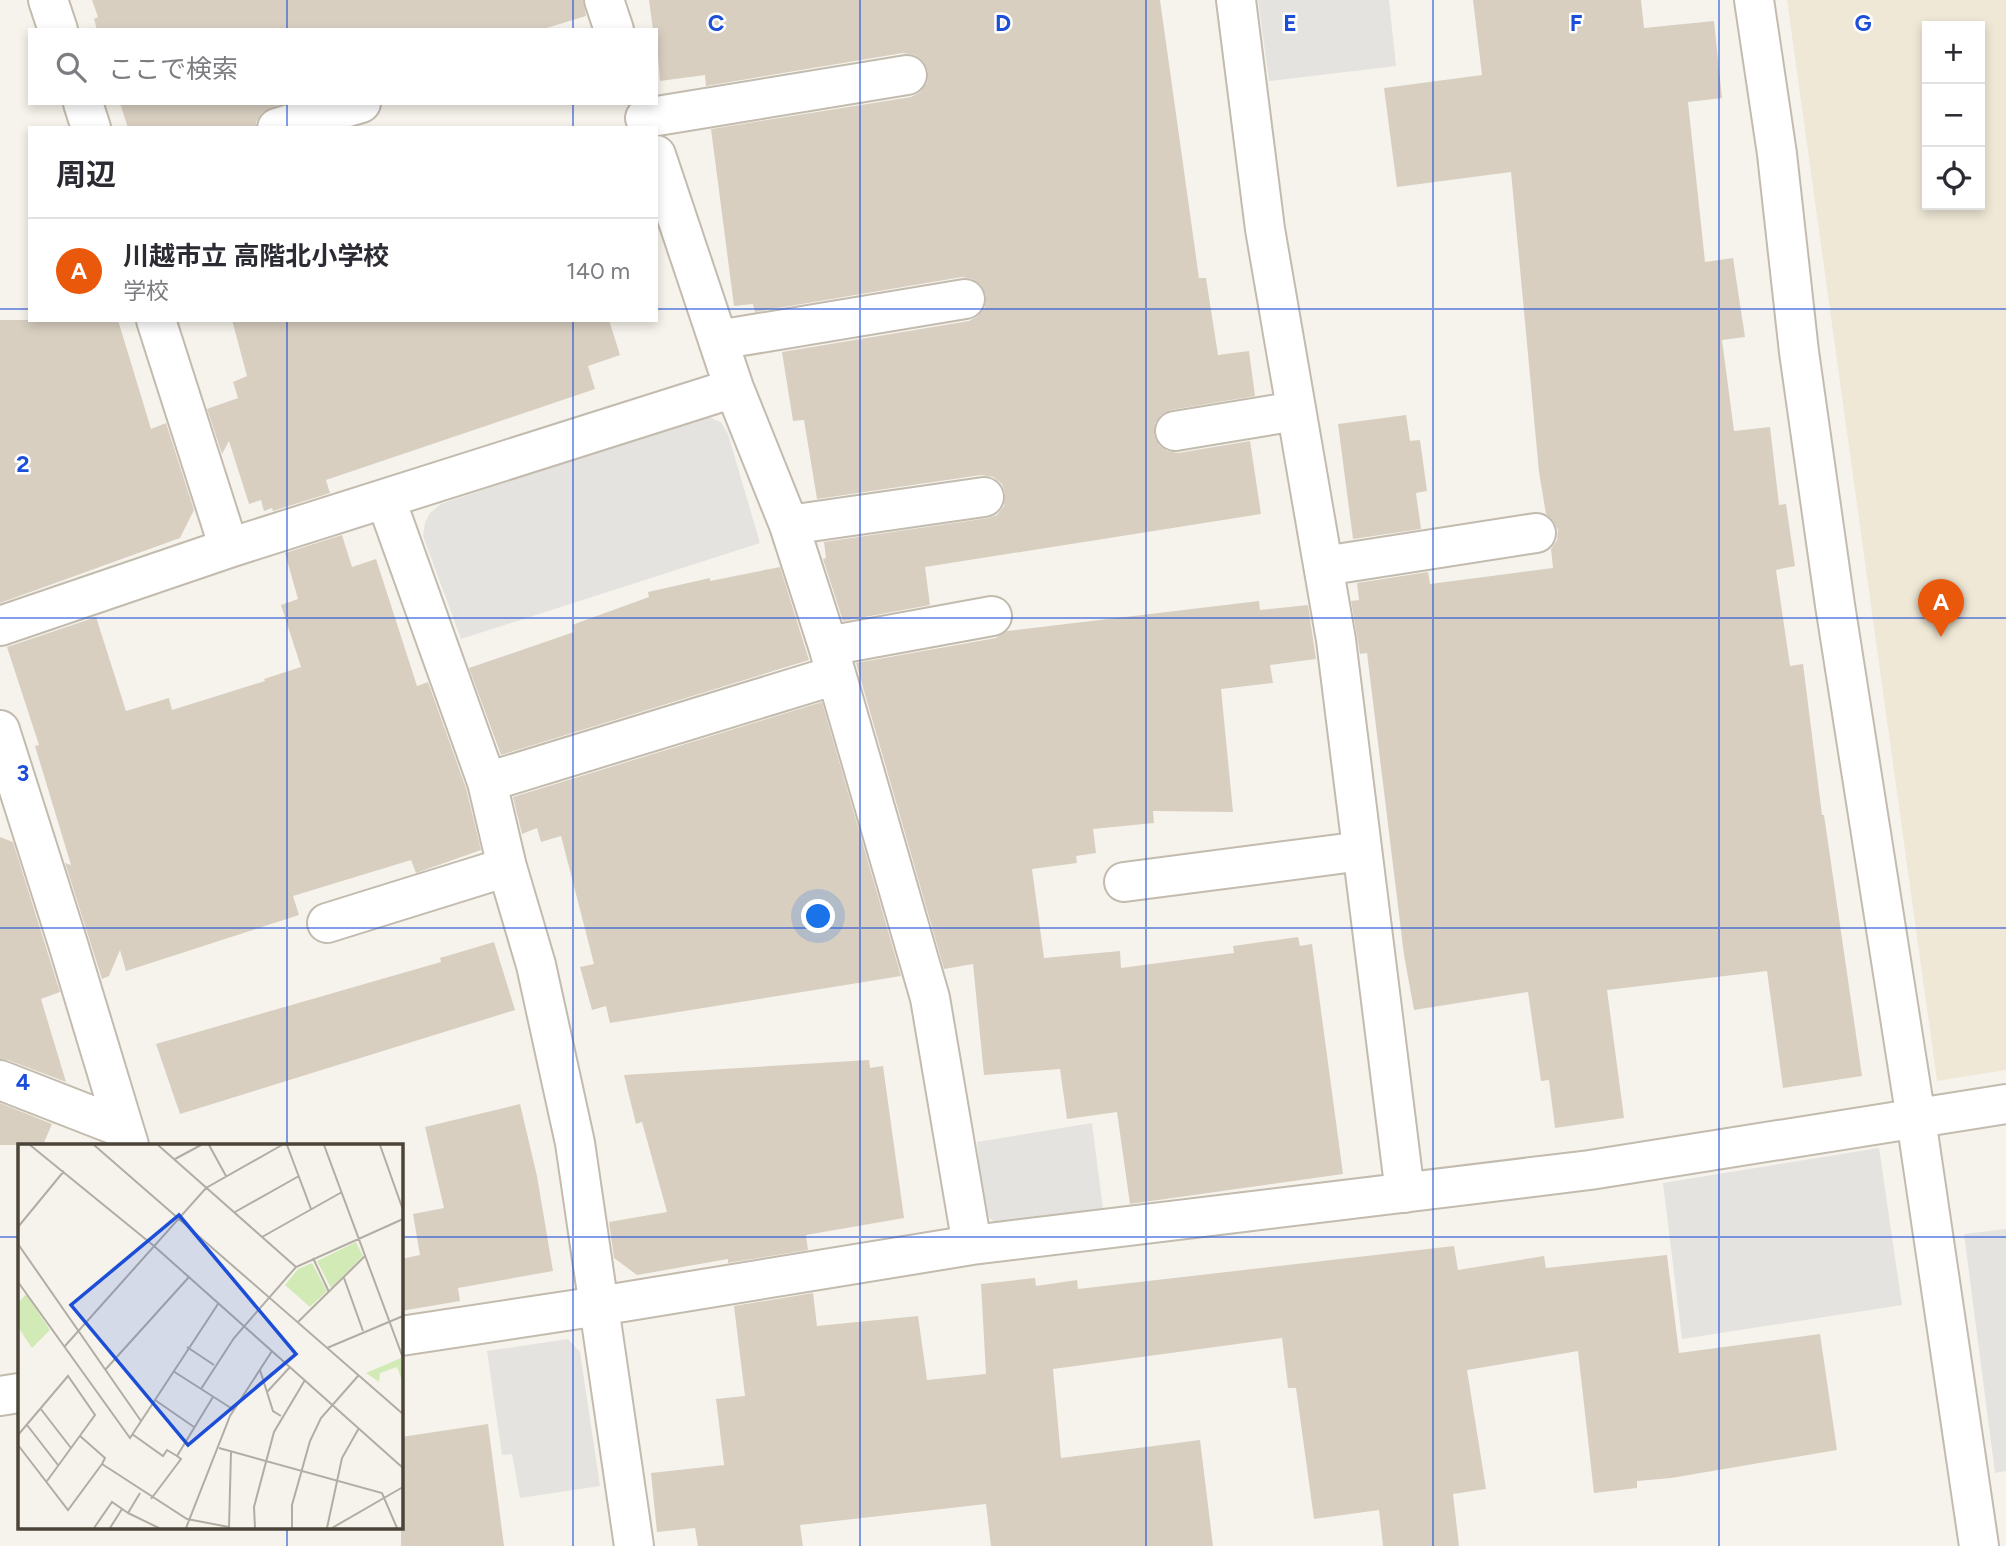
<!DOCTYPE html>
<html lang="ja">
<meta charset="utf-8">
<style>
body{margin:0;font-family:Figtree,"Noto Sans JP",sans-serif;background:#f2f2f3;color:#2b2b33}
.controls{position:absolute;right:21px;top:21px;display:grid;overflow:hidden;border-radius:0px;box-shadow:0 4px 10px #0003}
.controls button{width:63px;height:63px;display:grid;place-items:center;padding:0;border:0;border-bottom:2px solid #e1e1e2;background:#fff;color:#2b2b33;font:35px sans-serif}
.you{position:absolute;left:819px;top:917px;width:24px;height:24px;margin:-18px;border:5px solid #fff;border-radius:50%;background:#1a73e8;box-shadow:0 0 0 10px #1a73e833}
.badge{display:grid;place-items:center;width:46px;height:46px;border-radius:50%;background:#ea580c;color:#fff;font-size:23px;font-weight:700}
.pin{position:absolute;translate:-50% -58px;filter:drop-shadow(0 2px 4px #0008)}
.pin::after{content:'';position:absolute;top:37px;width:24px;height:21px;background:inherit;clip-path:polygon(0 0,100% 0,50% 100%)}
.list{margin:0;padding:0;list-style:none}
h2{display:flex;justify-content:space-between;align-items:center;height:91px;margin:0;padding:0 28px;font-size:30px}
h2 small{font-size:23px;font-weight:400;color:#7c7c81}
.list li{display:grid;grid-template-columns:46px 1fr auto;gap:21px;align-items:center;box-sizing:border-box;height:105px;padding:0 28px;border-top:2px solid #e1e1e2}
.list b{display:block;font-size:26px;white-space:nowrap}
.list p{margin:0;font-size:23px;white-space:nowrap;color:#7c7c81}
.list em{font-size:23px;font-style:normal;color:#7c7c81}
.icon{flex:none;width:38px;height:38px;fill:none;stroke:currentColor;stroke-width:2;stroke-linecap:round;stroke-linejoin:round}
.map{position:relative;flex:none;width:2006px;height:1546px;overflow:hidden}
.search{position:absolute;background:#fff;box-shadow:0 4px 10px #0003;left:28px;top:28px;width:630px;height:77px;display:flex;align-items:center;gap:18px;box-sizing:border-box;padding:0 24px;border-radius:0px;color:#7c7c81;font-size:26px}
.panel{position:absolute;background:#fff;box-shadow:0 4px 10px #0003;left:28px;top:126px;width:630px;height:196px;border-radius:0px}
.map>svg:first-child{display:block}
.education{fill:#efe8d6;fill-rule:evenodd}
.parking{fill:#e5e3e0}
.building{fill:#d8cfc1}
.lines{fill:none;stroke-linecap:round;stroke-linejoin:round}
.minor-casing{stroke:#c2bbae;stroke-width:42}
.minor{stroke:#fff;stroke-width:38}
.grid{fill:none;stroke:#1d4ed8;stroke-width:2;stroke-opacity:0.55}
.inset-road{fill:none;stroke:#b2ada4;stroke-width:2}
.view{fill:#1d4ed8;fill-opacity:0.15;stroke:#1d4ed8;stroke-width:3.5}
.inset-edge{fill:none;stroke:#4b4439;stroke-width:3.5}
.grid-label{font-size:23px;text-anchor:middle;font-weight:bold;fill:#1d4ed8;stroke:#fff;stroke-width:5;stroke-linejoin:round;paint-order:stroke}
</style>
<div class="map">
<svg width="2006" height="1546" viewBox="0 0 2006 1546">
<rect width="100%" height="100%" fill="#f6f3ec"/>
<!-- education -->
<path class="education" d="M1787,0H2006V1070L1937,1081ZM1927,26H1980V205H1927Z"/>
<!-- parking -->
<path class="parking" d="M1258,0H1389L1396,66L1269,81Z
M703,415L721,422L728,434L760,543L461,639L423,536L425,523L430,513L441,504Z
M1092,1123L1104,1217L1006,1230L984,1214L977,1142Z
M1879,1148L1902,1305L1682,1339L1663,1183Z
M2006,1229V1471L1995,1473L1964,1234Z
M568,1339L580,1352L600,1486L520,1498L512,1454L502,1455L487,1351Z"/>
<!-- building -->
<path class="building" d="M92,0H583L586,16L540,30H97L94,19L98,17Z
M649,0H1160L1199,278H1206L1218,355L1249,351L1255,396L1171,410L1161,415L1155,423L1154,435L1159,445L1167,451L1178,453L1250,441L1261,514L925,567L930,605L843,621L823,559L826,558L824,542L988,518L997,515L1004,506L1005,493L1002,484L993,477L981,475L817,499L804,420L793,421L782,352L969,321L978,316L985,307L986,295L981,285L973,279L962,277L755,312L753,304L734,306L711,129L911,97L920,92L927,83L928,71L923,61L915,55L903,53L706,86L705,75L660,81L656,30H653Z
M1473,0H1641L1644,28L1714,21L1722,98L1688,102L1705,262L1733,258L1745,337L1722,340L1734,431L1770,427L1779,505L1786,504L1795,566L1776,570L1790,666L1803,664L1822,815H1824L1862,1076L1783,1088L1767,971L1607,990L1624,1118L1555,1128L1549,1080L1541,1081L1528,992L1414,1010L1404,955L1367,653L1360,654L1351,601L1359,600L1357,583L1428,572L1430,584L1553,568L1551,549L1557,540L1558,530L1553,520L1546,514L1539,472L1511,172L1397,187L1384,88L1482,75Z
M120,103H283L262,113L256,122V128H128Z
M0,320H118L151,429L166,423L194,510L180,538L0,603Z
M232,320H609L620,355L588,366L595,389L326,480L330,493L273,511L272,508L264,511L261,500L249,504L229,441L222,454L207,409L238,398L233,382L247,376Z
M1406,415L1410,441L1420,440L1427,491L1416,493L1421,529L1353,539L1338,424Z
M342,535L352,567L376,559L417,686L428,682L466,788L481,850L416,873L411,860L293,896L299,915L126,971L120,950L109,976L102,979L65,863L71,865L35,746L39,745L7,647L96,617L126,711L169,698L172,710L265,681L264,679L301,667L281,605L298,599L285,553Z
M780,567L809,660L501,755L469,668L574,632L572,625L649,597L648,592L710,578V581Z
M1259,601L1260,610L1308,605L1316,659L1270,665L1273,683L1221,689L1233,812L1153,811L1154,823L1093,829L1096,853L1076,856L1077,863L1032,869L1044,958L1120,951L1121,968L1234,953L1233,946L1298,937L1300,946L1312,944L1343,1174L1130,1204L1117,1112L1067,1119L1060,1069L984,1075L973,964L944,969L856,663L996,638L1007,631Z
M822,702L901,976L610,1023L606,1006L592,1010L580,967L594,964L561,836L541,842L537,828L522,834L513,797Z
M0,837L13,842L60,992L41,999L66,1082L8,1060L0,1059Z
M494,942L515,1010L180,1114L156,1044L441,962L440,958Z
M869,1060L870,1068L883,1066L904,1218L806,1235L808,1250L728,1263V1259L637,1275L614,1258L609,1222L667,1212L642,1122L636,1124L624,1075Z
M0,1103L52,1124L43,1145H0Z
M520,1104L537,1176L553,1271L458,1288L460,1301L401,1311V1259L420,1255L413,1214L444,1208L425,1127Z
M1454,1246L1458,1270L1544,1256L1546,1268L1667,1255L1679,1353L1820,1334L1837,1450L1671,1478L1637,1481V1488L1594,1493L1578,1351L1467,1370L1486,1489L1453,1494L1459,1546H1383L1379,1510L1314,1519L1296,1388H1288L1282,1338L1053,1369L1061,1458L1200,1440L1213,1546H991L986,1504L800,1525L803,1546H698L695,1528L657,1532L651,1473L724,1465L716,1399L745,1396L734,1306L813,1293L817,1326L918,1316L927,1380L986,1374L981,1284L1035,1278L1036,1286L1077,1280L1078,1289Z
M488,1424L504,1546H401V1437Z"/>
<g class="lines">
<defs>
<path id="minor" d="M48,0L58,30
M604,0L614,30
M1236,0L1265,229L1336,640L1405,1193
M1754,0L1777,154L1799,352L1835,605L1916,1119L1979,1546
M83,103L91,128
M645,118L907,75
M277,128L361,103
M656,155L734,388L789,525L828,646L930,998L972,1245
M156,320L229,548
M718,340L965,299
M1175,431L1296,411
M386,500L487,782L507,867L536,965L575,1143L634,1546
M789,525L984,497
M1324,566L1536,533
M0,626L229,548L734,388
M828,646L992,616
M0,730L69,947L129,1145
M487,782L836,675
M1124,882L1362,851
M327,923L507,867
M0,1080L123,1128
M401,1336L599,1306L972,1245L1590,1170L2006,1104
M0,1396L19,1393"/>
</defs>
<!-- minor casing -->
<use href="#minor" class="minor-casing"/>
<!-- minor -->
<use href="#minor" class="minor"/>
</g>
<!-- grid -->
<path class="grid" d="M287,0V30M573,0V30M860,0V1546M1146,0V1546M1433,0V1546M1719,0V1546M287,103V128M573,103V128M0,309H30M656,309H2006M287,320V1145M573,320V1546M0,618H2006M0,928H2006M0,1237H19M401,1237H2006M287,1527V1546"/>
<!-- overview -->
<g transform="translate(18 1144)">
<rect width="385" height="385" fill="#f6f3ec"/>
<path d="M338,98L345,112L313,144L299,117ZM294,119L309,147L292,163L267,141L280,125ZM8,150L32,186L14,204L0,183V159ZM383,214L385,239L379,223L362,229L361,238L348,229Z" fill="#d2eab5"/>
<path class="inset-road" d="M12,1L136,102L385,324M76,1L385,270M140,1L278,123M191,1L208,32M269,1L293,65M306,1L385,214M362,1L385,66M157,15L183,1M217,68L281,32M0,83L46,27M244,93L324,48M0,100L123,277M295,114L311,148M326,134L345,187M0,138L112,294L200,160M280,178L347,112M47,202L188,44L264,1M169,203L196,221M309,204L385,172M87,226L171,133M242,226L255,267L263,272M155,227L216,266M183,245L216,194L278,123L385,75M249,248L272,223M137,256L176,283M22,264L53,304M9,281L40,321M114,290L145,312L149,306L159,312M0,291L50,232L77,271L29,337M62,292L87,314L84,320M0,301L50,366L84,320L169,375L211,383M201,304L364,349L379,384M122,349L110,369L141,384M133,355L163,315L159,312L195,253M76,384L94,358L110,369M92,384L104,365M168,384L212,272L254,207M211,384L213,308M237,384L236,363L256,288L287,236M274,384V361L292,297L303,274L340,232M309,384L324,314L341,284M314,384L385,343"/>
<path class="view" d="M161,71L278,210L170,301L53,161Z"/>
<rect width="385" height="385" class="inset-edge"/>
</g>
<g class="grid-label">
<text x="716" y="31">C</text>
<text x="1003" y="31">D</text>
<text x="1290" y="31">E</text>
<text x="1576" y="31">F</text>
<text x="1863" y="31">G</text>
<text x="23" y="472">2</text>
<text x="23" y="781">3</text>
<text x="23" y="1090">4</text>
</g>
</svg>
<div class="controls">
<button>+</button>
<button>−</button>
<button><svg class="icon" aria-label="locate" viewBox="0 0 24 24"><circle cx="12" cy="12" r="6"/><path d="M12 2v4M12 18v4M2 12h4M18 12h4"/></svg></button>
</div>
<div class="you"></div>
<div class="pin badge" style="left:1941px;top:637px">A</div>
<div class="search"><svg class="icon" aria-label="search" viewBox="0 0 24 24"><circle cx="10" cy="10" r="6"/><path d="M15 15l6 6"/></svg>ここで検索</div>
<section class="panel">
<h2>周辺<small></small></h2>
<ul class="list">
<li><span class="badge">A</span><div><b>川越市立 高階北小学校</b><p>学校</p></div><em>140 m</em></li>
</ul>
</section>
</div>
